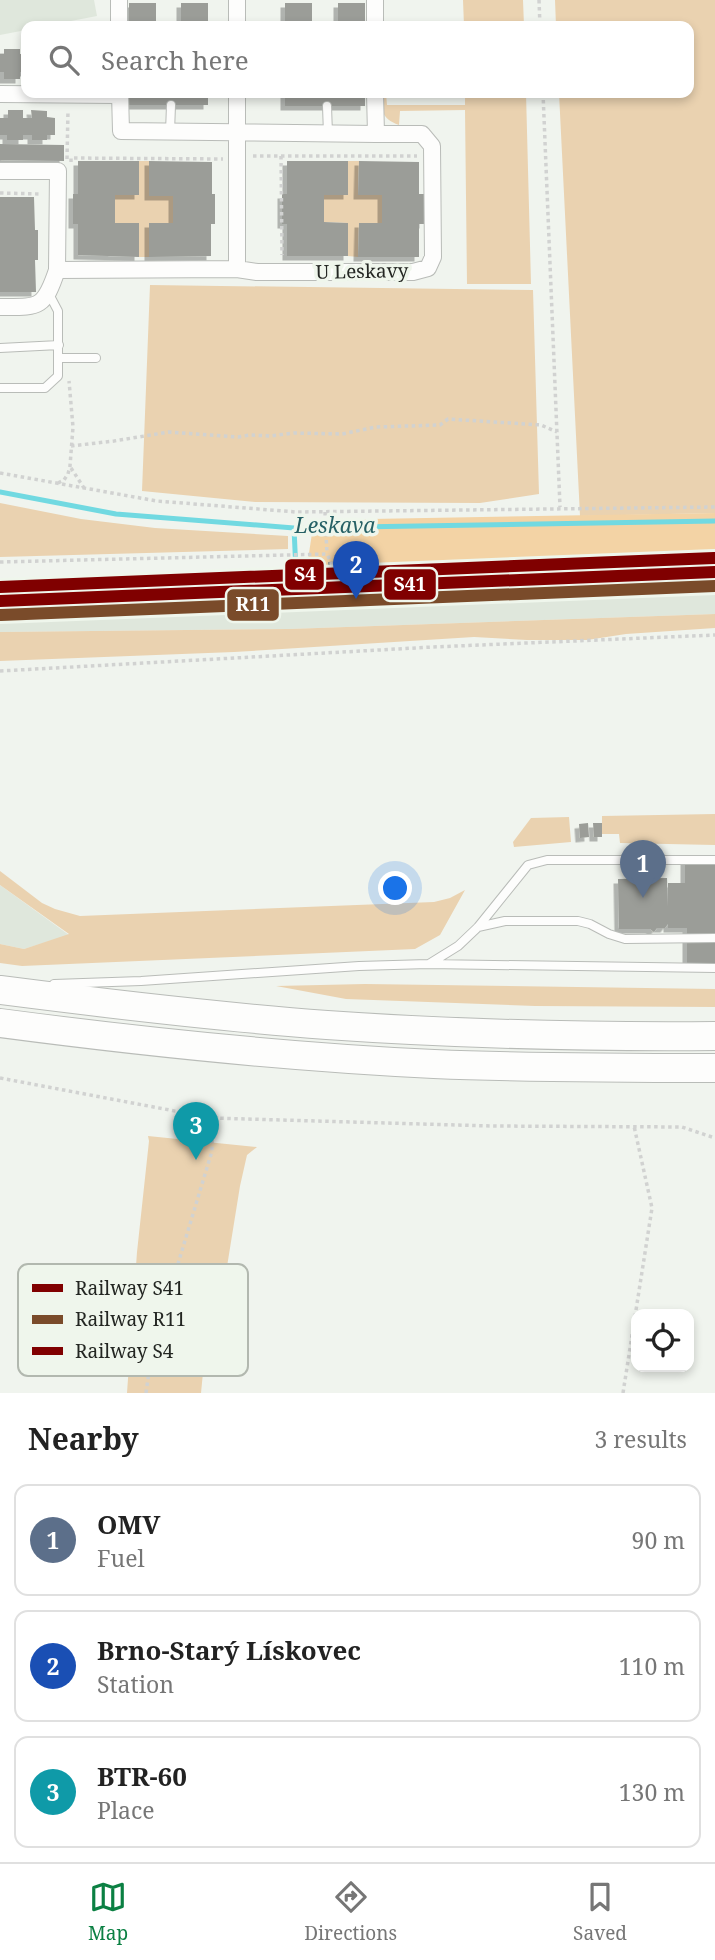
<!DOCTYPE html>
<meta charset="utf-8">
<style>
body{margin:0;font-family:"Noto Serif",serif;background:#f2f2f2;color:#222}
.controls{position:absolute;right:21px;bottom:21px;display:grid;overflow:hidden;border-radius:14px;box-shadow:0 4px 10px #0003}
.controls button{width:63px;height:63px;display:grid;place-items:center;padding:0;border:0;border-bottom:2px solid #e0e0e0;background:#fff;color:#222;font:35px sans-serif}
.you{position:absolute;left:396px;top:889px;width:24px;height:24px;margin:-18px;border:5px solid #fff;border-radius:50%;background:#1a73e8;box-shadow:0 0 0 10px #1a73e833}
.badge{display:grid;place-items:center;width:46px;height:46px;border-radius:50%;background:#0b8043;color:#fff;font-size:23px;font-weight:700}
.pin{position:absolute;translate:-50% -58px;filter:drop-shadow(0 2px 4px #0008)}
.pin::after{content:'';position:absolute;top:37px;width:24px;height:21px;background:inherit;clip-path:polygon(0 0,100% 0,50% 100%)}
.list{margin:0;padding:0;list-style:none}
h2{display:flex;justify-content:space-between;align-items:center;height:91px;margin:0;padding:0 28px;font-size:30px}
h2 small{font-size:23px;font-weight:400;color:#767676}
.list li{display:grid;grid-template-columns:46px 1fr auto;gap:21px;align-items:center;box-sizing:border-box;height:112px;margin:0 14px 14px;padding:0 14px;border:2px solid #e0e0e0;border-radius:14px}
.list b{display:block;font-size:26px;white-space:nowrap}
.list p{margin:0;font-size:23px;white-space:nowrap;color:#767676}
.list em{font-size:23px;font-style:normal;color:#767676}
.icon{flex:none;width:38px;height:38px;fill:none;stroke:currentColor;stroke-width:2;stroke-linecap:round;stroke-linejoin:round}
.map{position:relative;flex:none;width:715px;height:1393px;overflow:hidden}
.search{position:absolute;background:#fff;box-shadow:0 4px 10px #0003;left:21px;right:21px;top:21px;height:77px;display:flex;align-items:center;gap:18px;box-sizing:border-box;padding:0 24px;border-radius:14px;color:#767676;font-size:26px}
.sheet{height:469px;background:#fff}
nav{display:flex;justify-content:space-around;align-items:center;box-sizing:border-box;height:98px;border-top:2px solid #e0e0e0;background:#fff;font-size:19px;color:#767676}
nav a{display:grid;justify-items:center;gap:4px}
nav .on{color:#0b8043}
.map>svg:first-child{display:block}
.built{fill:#dfe7dc}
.green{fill:#ead2b0}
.forest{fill:#f3d3a5}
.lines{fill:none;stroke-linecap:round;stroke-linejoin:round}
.stream{stroke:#71d9e1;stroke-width:5}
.building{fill:#9b9d98;filter:url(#shadow)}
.service-casing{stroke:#b9bcb8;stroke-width:10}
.minor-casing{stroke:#b9bcb8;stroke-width:18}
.motorway-casing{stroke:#b9bcb8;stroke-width:30}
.path{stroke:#d1d2d1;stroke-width:3.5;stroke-dasharray:3.5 3.5;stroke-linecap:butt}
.service{stroke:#fdfdfc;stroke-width:8}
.minor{stroke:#fdfdfc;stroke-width:16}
.motorway{stroke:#fdfdfc;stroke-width:28}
.rail-1-casing{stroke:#eff6ec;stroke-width:18}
.rail-2-casing{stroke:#eff6ec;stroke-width:18}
.rail-3-casing{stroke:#eff6ec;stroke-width:18}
.rail-1{stroke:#800000;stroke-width:12}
.rail-2{stroke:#7a4b2a;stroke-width:12}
.rail-3{stroke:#800000;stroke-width:12}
.labels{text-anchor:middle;stroke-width:7;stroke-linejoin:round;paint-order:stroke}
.street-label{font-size:19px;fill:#232622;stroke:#eff6ec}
.water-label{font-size:21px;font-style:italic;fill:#266065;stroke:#eff6ec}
.key{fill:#eff6ec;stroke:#b2b8af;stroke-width:2}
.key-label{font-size:19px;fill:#232622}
.line-badge{stroke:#eff6ec;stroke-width:2.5}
.badge-label{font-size:19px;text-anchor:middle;font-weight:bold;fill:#fff}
</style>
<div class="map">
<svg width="715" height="1393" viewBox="0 0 715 1393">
<defs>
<filter id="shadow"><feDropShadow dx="-4.5" dy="4.5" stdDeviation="0" flood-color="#0004"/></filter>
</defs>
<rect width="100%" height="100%" fill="#f0f4ee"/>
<!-- built -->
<path class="built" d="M0,0H94L97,16L45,26H26V30L0,35Z
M715,557V614L289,629L0,632V586Z
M0,885L69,935L24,949L0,944Z"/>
<!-- green -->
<path class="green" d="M463,0H523L524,26H464Z
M555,0H715V513L580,516L559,93H689V26H556Z
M382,93H386L387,105H465V93H526L531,284H467L465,110L400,111L399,125C380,118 383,111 382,93Z
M139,161H149L173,196V223H149V257H139V223H115V195H139Z
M348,161H359L358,195H382V223H359L358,257L348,256V223L324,222V195H348Z
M150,285L533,290L539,494L480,503L255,502L142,491Z
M0,503L81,519L155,528L288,536V549L0,557Z
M715,614V628L626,634L587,640H527L474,637L234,652L0,661V632L289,629Z
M715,814V845L620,843L619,834H602V816Z
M569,817L571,842L514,847L513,842L531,818Z
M0,871L42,903L55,909L80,916L434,902L450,898L465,890L440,935L415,949L22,966L0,963V944L24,949L69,934L0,885Z
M365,984L715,989V1007L535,1006L346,999L276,986Z
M148,1136L257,1147L247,1155L240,1186L215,1341L206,1342L201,1393H127L137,1252L149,1141Z"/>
<!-- forest -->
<path class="forest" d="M715,513V557L306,573L314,520Z"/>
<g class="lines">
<!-- stream -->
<path class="stream" d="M0,492L116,514L294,528L715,521
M294,528L296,572"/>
</g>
<!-- building -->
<path class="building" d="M129,3H156V26H129Z
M181,3H208V26H181Z
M285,3H312V26H285Z
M338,3H365V26H338Z
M4,49H20V54H26V72H20V79H4V72H0V54H4Z
M129,93H208V105H129Z
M285,93H365V106H285Z
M8,110H23V118H32L31,110L47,111V117L55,118V135H47V140H32V135H23V140H7V135H0V118H8Z
M0,144L64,145V161L0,160Z
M78,161H139V195H115V223H139V257L78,255V224H73V194H78Z
M149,161L212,162V194H215V224H211V256L149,257V223H173V196H149Z
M287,161H348V195H324V222L348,223V256H287V224H282V194H287Z
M359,161L419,162V194H424V224H419V257H358L359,223H382V195H358Z
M0,197H34L35,230H38V260H35L36,292H0Z
M351,545H360V563H351Z
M344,561V564L373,563L374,576L328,578V562Z
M480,590L481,598L329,604V596Z
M588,823L589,837L580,838L579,824Z
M593,823H602V837H594Z
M715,855V964L687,966V928H668V924L665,928H657L654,932L650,929H619L618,879L667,878L668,907V883H685V856Z"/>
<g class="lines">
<defs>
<path id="service" d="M327,106L328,134
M170,132L171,105
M0,348L59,345
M58,358H96
M0,388H45L58,376V311L49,294
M478,927L505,921H578L590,924L609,934L625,939L715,938
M429,964L458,946L478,927L528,865L547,860H715
M54,984L141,981L359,966L428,964L715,968"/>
<path id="minor" d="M119,0V26
M237,0V26
M375,0V26
M120,93L121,131L376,134L375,93
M0,94L120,95
M0,171H58L57,270
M237,269V93
M0,307C39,307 44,309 57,270L237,269L257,272H413L428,268L433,257L432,146L422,134H376"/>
<path id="motorway" d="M0,990C109,1004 218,1017 327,1025C456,1034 586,1037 715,1036
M0,1023C144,1042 288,1057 434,1064C527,1068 621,1068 715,1068"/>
</defs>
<!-- service casing -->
<use href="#service" class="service-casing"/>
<!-- minor casing -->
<use href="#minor" class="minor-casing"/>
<!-- motorway casing -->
<use href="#motorway" class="motorway-casing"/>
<!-- path -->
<path class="path" d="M539,0L540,26
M543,93L560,507
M253,156H417
M281,156L282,255
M67,159L68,110
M71,162V158L223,159
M0,193L40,194V196
M71,446L114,441L169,432L238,437L250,435L270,436L294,433L342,434L376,427L440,425L448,419L541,425L557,432
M71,468L84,488
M0,473L157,501L296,512L715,507
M58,483L64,480L68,474L70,466L73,427L69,381
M325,512L327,554
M0,562L327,554L333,567L370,566V574L333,576V567
M334,601L478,594
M0,671L433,647L715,635
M0,1078L212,1118L492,1126L682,1127L715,1138
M146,1393L152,1350L212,1151V1118
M623,1393L652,1208L634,1126"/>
<!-- service -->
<use href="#service" class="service"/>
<!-- minor -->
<use href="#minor" class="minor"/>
<!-- motorway -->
<use href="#motorway" class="motorway"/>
<defs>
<path id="rail-1" d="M0,601L715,572"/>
<path id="rail-2" d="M1,615L715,586"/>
<path id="rail-3" d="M0,587L714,558"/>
</defs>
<!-- rail-1 casing -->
<use href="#rail-1" class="rail-1-casing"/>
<!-- rail-2 casing -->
<use href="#rail-2" class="rail-2-casing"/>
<!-- rail-3 casing -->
<use href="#rail-3" class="rail-3-casing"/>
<!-- rail-1 -->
<use href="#rail-1" class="rail-1"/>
<!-- rail-2 -->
<use href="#rail-2" class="rail-2"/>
<!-- rail-3 -->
<use href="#rail-3" class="rail-3"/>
</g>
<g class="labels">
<!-- street labels -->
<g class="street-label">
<text transform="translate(362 271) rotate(-1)" y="7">U Leskavy</text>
</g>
<!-- water labels -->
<g class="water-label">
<text x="335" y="533">Leskava</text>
</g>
</g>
<!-- legend -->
<rect x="18" y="1264" width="230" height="112" rx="10" class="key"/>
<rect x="32" y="1284" width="31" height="8" fill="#800000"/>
<rect x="32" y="1315" width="31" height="9" fill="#7a4b2a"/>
<rect x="32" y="1347" width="31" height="8" fill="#800000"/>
<g class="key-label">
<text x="75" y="1295">Railway S41</text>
<text x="75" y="1326">Railway R11</text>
<text x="75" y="1358">Railway S4</text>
</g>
<g class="line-badge">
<rect x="284" y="558" width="41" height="33" rx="7" fill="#800000"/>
<rect x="383" y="568" width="54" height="33" rx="7" fill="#800000"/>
<rect x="226" y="588" width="54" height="34" rx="7" fill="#7a4b2a"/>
</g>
<g class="badge-label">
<text x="305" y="581">S4</text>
<text x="410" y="591">S41</text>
<text x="253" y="611">R11</text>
</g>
</svg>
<div class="controls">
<button><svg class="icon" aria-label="locate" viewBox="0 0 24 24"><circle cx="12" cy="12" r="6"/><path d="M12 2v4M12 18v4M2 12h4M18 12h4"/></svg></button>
</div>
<div class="you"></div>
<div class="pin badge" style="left:643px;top:898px;background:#5c6f8a">1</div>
<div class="pin badge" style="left:356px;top:599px;background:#1a4fb4">2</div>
<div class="pin badge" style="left:196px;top:1160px;background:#0f9aa8">3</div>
<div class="search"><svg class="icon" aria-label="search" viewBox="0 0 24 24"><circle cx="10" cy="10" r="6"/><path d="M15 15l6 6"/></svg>Search here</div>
</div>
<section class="sheet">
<h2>Nearby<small>3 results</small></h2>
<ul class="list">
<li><span class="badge" style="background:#5c6f8a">1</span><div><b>OMV</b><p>Fuel</p></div><em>90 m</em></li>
<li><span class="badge" style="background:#1a4fb4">2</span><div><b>Brno-Starý Lískovec</b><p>Station</p></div><em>110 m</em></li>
<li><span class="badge" style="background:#0f9aa8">3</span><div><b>BTR-60</b><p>Place</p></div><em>130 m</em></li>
</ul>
</section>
<nav>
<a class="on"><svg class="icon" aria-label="map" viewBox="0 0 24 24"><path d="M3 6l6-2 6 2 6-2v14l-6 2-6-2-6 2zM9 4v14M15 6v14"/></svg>Map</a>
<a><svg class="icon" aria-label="directions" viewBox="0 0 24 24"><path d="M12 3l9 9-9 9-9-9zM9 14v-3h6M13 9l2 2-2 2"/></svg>Directions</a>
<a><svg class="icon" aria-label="saved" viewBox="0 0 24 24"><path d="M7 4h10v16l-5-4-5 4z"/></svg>Saved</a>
</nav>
